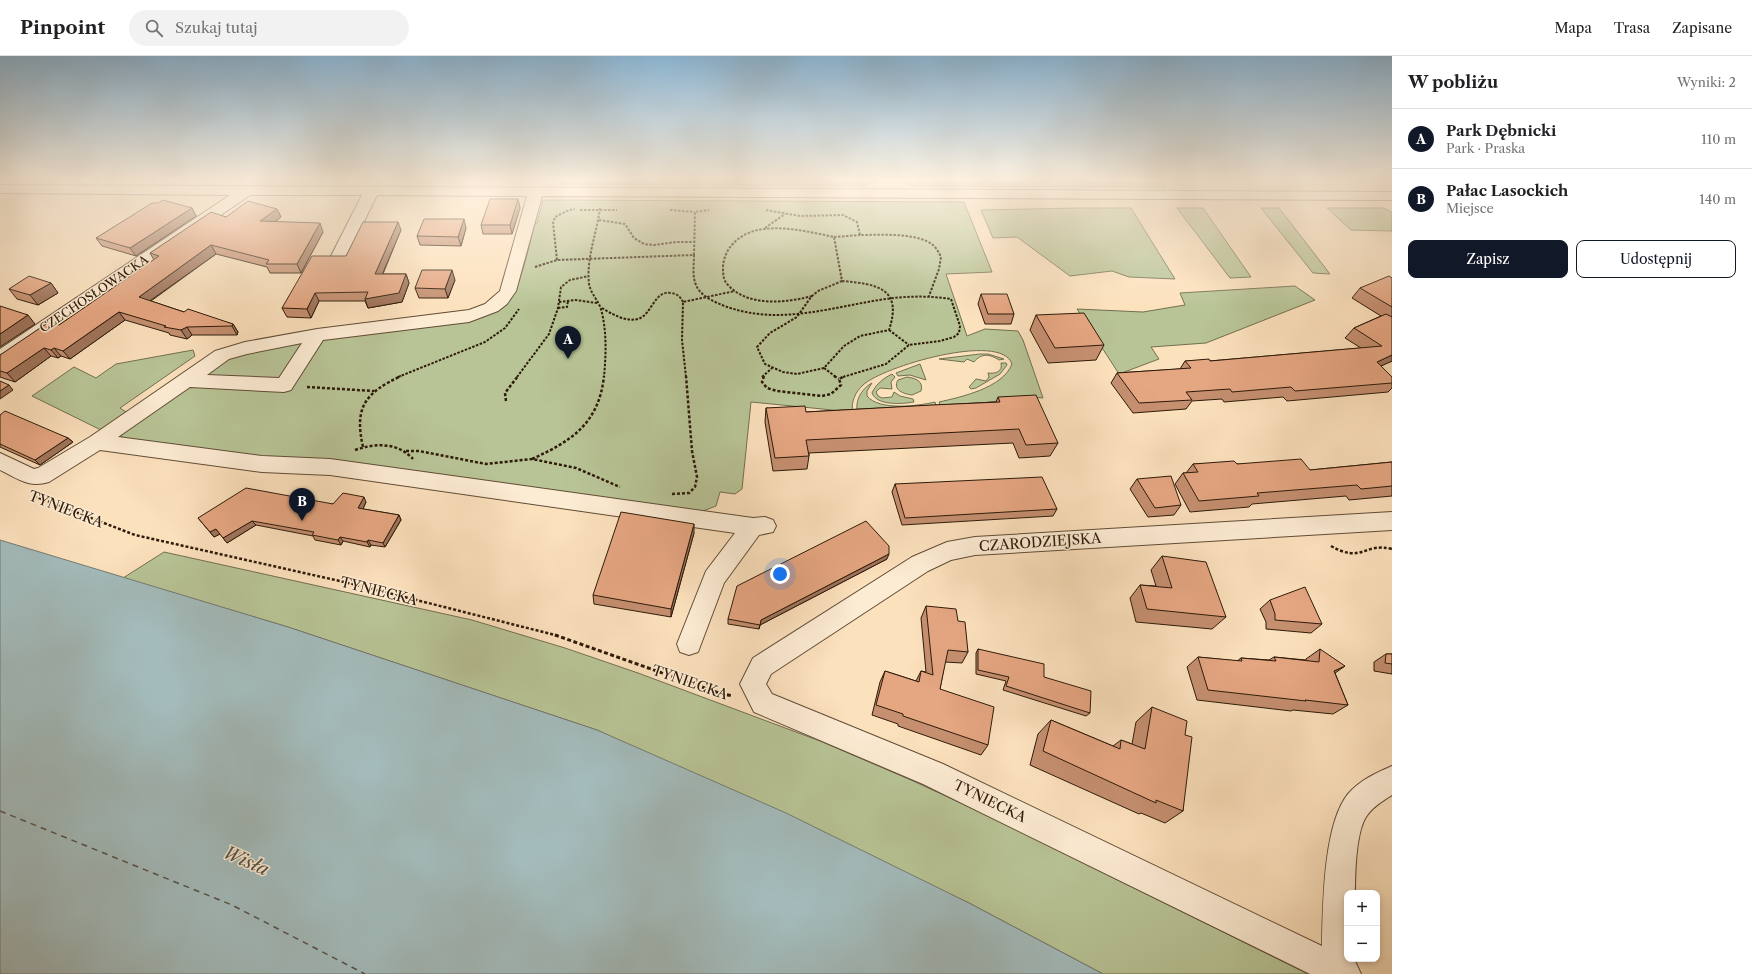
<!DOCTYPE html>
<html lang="pl">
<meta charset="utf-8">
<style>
body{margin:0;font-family:"Libre Caslon Text",serif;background:#f2f2f2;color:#202124}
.controls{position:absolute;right:12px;bottom:12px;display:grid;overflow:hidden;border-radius:8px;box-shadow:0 2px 6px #0003}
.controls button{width:36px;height:36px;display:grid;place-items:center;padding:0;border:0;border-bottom:1px solid #e0e0e0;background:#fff;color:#202124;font:20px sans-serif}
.you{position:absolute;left:780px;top:518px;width:14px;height:14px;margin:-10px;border:3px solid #fff;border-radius:50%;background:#1a73e8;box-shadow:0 0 0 6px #1a73e833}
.badge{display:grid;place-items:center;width:26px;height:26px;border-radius:50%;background:#111827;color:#fff;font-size:13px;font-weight:700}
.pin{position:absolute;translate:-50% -33px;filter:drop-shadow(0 1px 2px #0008)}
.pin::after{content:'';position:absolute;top:21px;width:14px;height:12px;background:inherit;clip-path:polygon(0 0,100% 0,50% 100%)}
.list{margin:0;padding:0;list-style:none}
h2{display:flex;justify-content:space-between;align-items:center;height:52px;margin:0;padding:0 16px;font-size:17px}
h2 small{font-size:13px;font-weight:400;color:#757577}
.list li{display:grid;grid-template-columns:26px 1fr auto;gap:12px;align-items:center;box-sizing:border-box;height:60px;padding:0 16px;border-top:1px solid #e0e0e0}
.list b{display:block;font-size:15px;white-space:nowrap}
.list p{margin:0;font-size:13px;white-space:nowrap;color:#757577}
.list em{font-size:13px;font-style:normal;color:#757577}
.actions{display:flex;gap:8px;padding:12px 16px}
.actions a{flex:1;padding:9px 0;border:1px solid #111827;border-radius:8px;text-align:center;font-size:14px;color:#111827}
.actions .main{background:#111827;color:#fff}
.icon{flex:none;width:22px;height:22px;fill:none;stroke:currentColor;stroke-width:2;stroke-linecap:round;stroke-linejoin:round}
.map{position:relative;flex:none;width:1392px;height:918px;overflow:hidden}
header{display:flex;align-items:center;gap:24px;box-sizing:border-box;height:56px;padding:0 20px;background:#fff;border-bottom:1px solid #e0e0e0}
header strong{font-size:19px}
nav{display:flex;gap:22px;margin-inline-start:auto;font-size:14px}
.search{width:280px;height:36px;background:#f2f2f2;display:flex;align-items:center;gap:10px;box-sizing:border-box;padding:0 14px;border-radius:22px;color:#757577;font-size:15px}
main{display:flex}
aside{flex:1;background:#fff}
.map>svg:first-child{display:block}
.green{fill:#b8c496;stroke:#726f50}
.water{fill:#a3bbbb;stroke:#747b74}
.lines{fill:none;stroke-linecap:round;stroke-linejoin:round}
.ferry{stroke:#565247;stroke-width:1.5;stroke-dasharray:6 5;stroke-linecap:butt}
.minor-casing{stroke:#614c36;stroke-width:2}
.path-far2{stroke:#2d1a09;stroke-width:2;stroke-dasharray:2.5 1.5;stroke-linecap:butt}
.path-far1{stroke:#2d1a09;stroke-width:2.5;stroke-dasharray:3 2;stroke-linecap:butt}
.path{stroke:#2d1a09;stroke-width:3;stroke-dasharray:4 2.5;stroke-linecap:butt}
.minor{fill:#fdecd4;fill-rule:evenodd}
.wall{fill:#c58f70;stroke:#2d1a09}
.shaded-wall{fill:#a0745b;stroke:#2d1a09}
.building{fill:#e5a682;stroke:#2d1a09}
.labels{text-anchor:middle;stroke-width:3;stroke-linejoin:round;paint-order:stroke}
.far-street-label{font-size:12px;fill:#2d1a09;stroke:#fdecd4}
.street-label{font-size:14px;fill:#2d1a09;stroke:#fdecd4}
.near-water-label{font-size:18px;font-style:italic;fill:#565247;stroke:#fdecd4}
</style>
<header>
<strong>Pinpoint</strong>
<div class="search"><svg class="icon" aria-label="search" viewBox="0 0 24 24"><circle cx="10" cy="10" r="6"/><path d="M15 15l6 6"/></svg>Szukaj tutaj</div>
<nav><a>Mapa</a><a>Trasa</a><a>Zapisane</a></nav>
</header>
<main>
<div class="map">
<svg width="1392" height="918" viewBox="0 0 1392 918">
<rect width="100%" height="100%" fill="#fce1bd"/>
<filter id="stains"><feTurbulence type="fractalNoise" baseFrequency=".005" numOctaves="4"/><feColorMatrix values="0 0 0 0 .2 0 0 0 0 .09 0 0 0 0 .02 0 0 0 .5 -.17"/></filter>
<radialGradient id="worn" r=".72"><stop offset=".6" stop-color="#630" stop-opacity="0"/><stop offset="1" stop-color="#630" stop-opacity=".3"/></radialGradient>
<!-- green -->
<path class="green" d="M557,122H877L864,130L562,128Z
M898,122H1159L1166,131L913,130Z
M543,144L964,146L992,216L946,218L967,280L985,273L1018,275L1023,284L1043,342L1032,341V344L987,346L988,350L941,351L939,346C961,341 1003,332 1012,308C1001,275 882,311 863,329C856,335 850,347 853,356L751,346L742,433L735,438L720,436L716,450L695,458L266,402L123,382L121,379L122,375L232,299L336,280L472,263C486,260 498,256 508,246C520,234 530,185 535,167H537Z
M1078,152H1131L1175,223L1129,221L1112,215L1070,220L1017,181L993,182L981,154Z
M1177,152H1203L1251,221L1230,222Z
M1261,152H1279L1330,218L1313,217Z
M1327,152H1383L1392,156V175L1351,174Z
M1295,230L1315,244L1206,287L1151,291L1159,303L1119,318L1077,253L1143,256L1185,249L1180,237Z
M193,294L195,300L120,352L129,358L103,375L32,340L74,311L96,322L116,308Z
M980,298H988L1004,303L999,304C990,298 981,297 974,306L967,303L964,306L939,303Z
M1001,307H1006L1007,309L1000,318L976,332L971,333L969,331L976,323L986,325L989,321L988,317C995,318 1003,316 1001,307Z
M920,308L926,324L910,319L898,320L896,317Z
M892,318L895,321L891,326L892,333L880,332L876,336L878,340L882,342L892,341L894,336L900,340L913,343L914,346C902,348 877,350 872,337C876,328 884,322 892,318Z
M907,321C915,322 924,325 921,335L912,339C904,338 892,334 898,324Z
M872,327L867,335V340C879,355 918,350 935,346L938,355L858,358C854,346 861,333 872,327Z
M164,496L472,564L565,592L638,617L820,685L911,724L1000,765L1308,918H1103L969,847L597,674L288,571L123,522Z"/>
<!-- water -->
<path class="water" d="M0,484L288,571L597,674L786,757L969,847L1103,918H0Z"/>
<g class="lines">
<!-- ferry -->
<path class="ferry" d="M0,755L232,849L365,918"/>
<defs>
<path id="minor" d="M0,129L1392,136V144L542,140L516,235L507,248L498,255L469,266L323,284L291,334L284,336L190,331L118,381L262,400L330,403L753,462L765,461L773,464L776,470L773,476L759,479L724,527L698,596L689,599L680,596L677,588L706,515L735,477L330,419L262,416L100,394L49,426C29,432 18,423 0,414V397L34,413L38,412L90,381L215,295L245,286L317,273L469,254L485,248L500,235L527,140L377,139L347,200L345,203L339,205L333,203L331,200L362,139H250L7,306L0,308V293L230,139L0,137ZM302,287L279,322L207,319L229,303L247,298Z
M1392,456V474L975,499L951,504L928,515L771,618L766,628L772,638L943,708L1322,890C1323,851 1323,769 1348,738C1360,724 1376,717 1392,710V739C1383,745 1372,751 1366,761C1356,777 1355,818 1355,837H1347V903H1354L1361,918H1310L923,728L754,656L740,628L753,602L912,501L947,486L975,481Z"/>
</defs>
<!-- minor casing -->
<use href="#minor" class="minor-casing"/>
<!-- path-far2 -->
<path class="path-far2" d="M600,152C597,177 586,202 589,228C591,238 598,244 601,253C607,275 606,299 604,321
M580,154H617
M670,154L695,156
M766,154L800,160L843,159L857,166L860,179C880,179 919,176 934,190C937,193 939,197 941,201L939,213L929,240
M599,164L625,168L634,182L644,188L654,189L676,186H695
M765,172L785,158
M834,181L860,179
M694,199L695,156L709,154
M557,204L553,167L555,161L569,154L575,153
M535,211L557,204L694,199C694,209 692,220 696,229C700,239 712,245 722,249C780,272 835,249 893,242C912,240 932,240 951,243L960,270L959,277L954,281L940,285L909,289L886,308L843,321
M842,225C877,228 903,232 889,274L860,280L844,290L824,312L797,318L783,316L765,308L757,291L770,277L797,261L811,241L818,235Z
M812,240C786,247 748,251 728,229C723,224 723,218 723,211C724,192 739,178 758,174C783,169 810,176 834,181L842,225
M559,246L575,244L597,247
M558,252L567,251L568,245
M602,252C612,258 625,266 638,263C652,259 654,234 671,237C677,238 680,240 683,246
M889,274L909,289
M824,312L836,321
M398,321L485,286L505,272L519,253
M517,321L549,278L558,252L561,231L570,224L589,220
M686,321L682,284L683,246L735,235
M762,321L772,312"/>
<!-- path-far1 -->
<path class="path-far1" d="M764,320L762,326L767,332L777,335L822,340L831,338L841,329L839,323L845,320
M834,320L839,323
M307,331L374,335
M506,345L505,337L518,320
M363,391C354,351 365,337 401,320
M355,394C376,387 397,386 413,403
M406,395H419L486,408L532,403L576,412L620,431
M532,403C572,385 599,367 604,320
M672,438L689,437L695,431L697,421L692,395L686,320
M34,440L135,479L353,528L559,580
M1331,490C1362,508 1364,486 1392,493"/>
<!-- path -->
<path class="path" d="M555,579L719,637L733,640"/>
<!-- minor -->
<use href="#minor" class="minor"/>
</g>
<!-- wall -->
<path class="wall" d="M518,143L520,152L512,178H483L481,169Z
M192,152L196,160L136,200L102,190L96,182Z
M277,153L281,161L275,166L323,176L301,217H270L267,211L216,198L151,245L184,256L233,268L238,276L237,279H192L187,283L170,279L169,277L125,264L70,303L61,300L58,302L51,300L15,326L0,321V299L59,269L154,204L150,197L226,161Z
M466,172L461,190L420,189L417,180Z
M401,174L383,218H406L409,227L402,246L368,252L365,245H319L311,262L287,261L282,252L346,200Z
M1392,222V305L1381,310L1392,321V332L1388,336L1287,345L1283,341L1224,346L1222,343L1192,345L1186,353L1133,357L1111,327L1117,317L1180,313L1185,305H1210L1361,292L1345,282L1354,272L1381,260L1352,242L1360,232Z
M455,224L448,242H419L415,232Z
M51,227L58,237L38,249L17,243L9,233Z
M981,238L1014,258L1011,268H985L978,248Z
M1036,259L1104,289L1096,304L1048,307L1030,274Z
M998,341L1058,387L1050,400L1019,402L1013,387L809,397V400L807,413L773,415L765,366L766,352L806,356L996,346Z
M0,359L68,382L73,386L40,409L0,391Z
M1392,406V440L1349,444L1346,440L1252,448L1249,451L1190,456L1175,428L1183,417H1186L1193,408H1237L1310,414Z
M1137,423L1181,449L1174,459L1148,461L1130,433Z
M895,428L1057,453L1053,460L902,469L892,436Z
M366,446L363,453L399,459L401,464L385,491L371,489L370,491L343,485L341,489L315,484L313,480L256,469L227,487L220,478L214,481L198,462L333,448Z
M694,477L671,561L594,548L593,539Z
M1162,500L1226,561L1212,573L1136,566L1130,542L1140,529L1156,530L1151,514Z
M887,503L760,569L759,573L728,568V563Z
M1270,544L1322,568L1311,577L1266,573V566L1260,553Z
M926,550L958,565L968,596L962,607L945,606L940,633L988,689L981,699L898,670V668L872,659L880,626L885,615L916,625L921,615L926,616L921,562Z
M978,593L1044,621L1090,657L1086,660L1003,634L1006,625L976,618V597Z
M1320,593L1335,617L1348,649L1333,658L1293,654L1291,655L1197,644L1187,611L1198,601L1237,605L1241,602L1269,604L1274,601L1306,604V603Z
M1386,598H1392V618L1374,615V606Z
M1152,651L1185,679L1183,755L1165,767L1141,757L1139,758L1030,709L1038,678L1051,664L1113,690L1121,684L1132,688L1136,666Z"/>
<!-- shaded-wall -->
<path class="shaded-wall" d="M518,143L520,152L512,178L510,169Z
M192,152L196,160L136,200L130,192Z
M277,153L281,161L264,174L260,165Z
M464,163L466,172L461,190L458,181Z
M398,166L401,174L379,226L375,218Z
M320,167L323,176L301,217L297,208Z
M211,189L216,198L144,249L139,241Z
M452,214L455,224L448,242L445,233Z
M406,218L409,227L402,246L368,252L365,243Z
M51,227L58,237L38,249L30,239Z
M315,237L319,245L311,262L307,253Z
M119,256L125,264L70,303L63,295Z
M28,259L35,268L0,291V278Z
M233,268L238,276L237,279L232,270Z
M187,271L192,279L187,283L181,274Z
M44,292L51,300L15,326L7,317Z
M54,292L61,300L58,302L51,294Z
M1392,299V305L1368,316L1377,306Z
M9,329L13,334L0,343V335Z
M68,382L73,386L40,409L35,404Z
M364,441L366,446L361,457L358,452Z
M399,459L401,464L385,491L383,487Z
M252,465L256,469L227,487L223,482Z
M694,468V477L671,561V553Z
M216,473L220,478L214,481L210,476Z
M340,481L343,485L341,489L338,484Z
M368,484L371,489L370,491L367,486Z
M889,498L887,503L760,569L759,573L761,564Z
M1345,610L1331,620L1334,615Z"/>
<!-- building -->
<path class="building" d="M490,143H518L510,169H481Z
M163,144L192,152L130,192L96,182L152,147H158Z
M248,145L277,153L260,165L320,167L297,208H266L269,204L211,189L139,241L184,256L188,253L233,268L232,270L187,271L181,274L164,271L166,270L119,256L63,295L54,292L51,294L44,292L7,317L0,315V299L49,266L59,269L159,200L150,197L211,156L226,161Z
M424,163H464L458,181L417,180Z
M363,166H398L375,218H406L399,237L365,243L368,236L315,237L307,253L282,252L312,200H346Z
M422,214H452L445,233L415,232Z
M29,220L51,227L30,239L9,233Z
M1389,220L1392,222V251L1360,232Z
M981,238H1007L1014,258H988Z
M0,250L28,259L0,278Z
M1084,257L1104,289L1055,292L1036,259Z
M1386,258L1392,261V299L1377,306L1392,321V327L1295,335L1291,331L1232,336L1230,333L1186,336L1192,344L1139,347L1117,317L1191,312L1185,305L1209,303L1210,305L1382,290L1354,272Z
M0,325L9,329L0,335Z
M1036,339L1058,387L1026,389L1019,373L806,384L809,400L775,402L766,352L805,350L806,356L932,349L1000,346L998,341Z
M5,355L68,382L35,404L0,388V359Z
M1301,403L1310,414L1392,406V430L1361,433L1357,429L1257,437L1259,440L1199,445L1183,417L1198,416L1193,408L1234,405L1237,408Z
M1171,420L1181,449L1155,452L1137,423Z
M1042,421L1057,453L905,462L895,428Z
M246,432L333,448L343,437L364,441L358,452L399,459L383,487L368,484L367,486L340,481L338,484L312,479L314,476L252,465L223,482L216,473L210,476L198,462Z
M621,456L694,468L671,553L593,539Z
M866,465L889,490V498L761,564L760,569L728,563L737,530Z
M1162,500L1206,506L1226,561L1147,553L1140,529L1172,532Z
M1305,531L1322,568L1275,564V558L1270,544Z
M926,550L956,553L958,565L965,566L968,596L948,594L940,633L994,651L988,689L903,660V658L876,649L885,615L919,626L921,615L933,619Z
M978,593L1044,608V621L1091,635L1090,657L1006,630L1009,621L978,614Z
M1320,593L1345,610L1334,615L1348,649L1305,644L1306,645L1208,634L1198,601L1242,605L1241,602L1276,605L1274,601L1319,606Z
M1386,598H1392V608L1385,607Z
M1152,651L1187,665L1185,679L1192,681L1183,755L1156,744V747L1043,695L1051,664L1120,693L1121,684L1145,693Z"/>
<!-- sky -->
<linearGradient id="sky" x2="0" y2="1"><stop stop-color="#8cb7d6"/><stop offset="0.49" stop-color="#fef2e1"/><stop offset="1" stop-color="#fef2e1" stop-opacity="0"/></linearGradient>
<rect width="1392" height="251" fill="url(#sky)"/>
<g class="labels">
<!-- far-street labels -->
<g class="far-street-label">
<text transform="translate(94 238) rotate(-34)" y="4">CZECHOSŁOWACKA</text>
</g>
<!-- street labels -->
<g class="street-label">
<text transform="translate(66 453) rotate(21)" y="5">TYNIECKA</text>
<text transform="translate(1040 486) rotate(-4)" y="5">CZARODZIEJSKA</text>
<text transform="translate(379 535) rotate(14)" y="5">TYNIECKA</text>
<text transform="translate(690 626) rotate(19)" y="5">TYNIECKA</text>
<text transform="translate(990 745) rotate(26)" y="5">TYNIECKA</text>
</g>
<!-- near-water labels -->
<g class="near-water-label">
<text transform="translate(246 805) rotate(24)" y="6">Wisła</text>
</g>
</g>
<rect width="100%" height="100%" filter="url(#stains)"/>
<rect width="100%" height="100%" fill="url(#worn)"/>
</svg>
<div class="controls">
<button>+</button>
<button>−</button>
</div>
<div class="you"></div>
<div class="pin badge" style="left:568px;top:303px">A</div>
<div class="pin badge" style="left:302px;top:465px">B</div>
</div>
<aside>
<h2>W pobliżu<small>Wyniki: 2</small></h2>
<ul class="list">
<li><span class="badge">A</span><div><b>Park Dębnicki</b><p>Park · Praska</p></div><em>110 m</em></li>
<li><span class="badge">B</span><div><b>Pałac Lasockich</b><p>Miejsce</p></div><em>140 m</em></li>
</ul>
<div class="actions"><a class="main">Zapisz</a><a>Udostępnij</a></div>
</aside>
</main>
